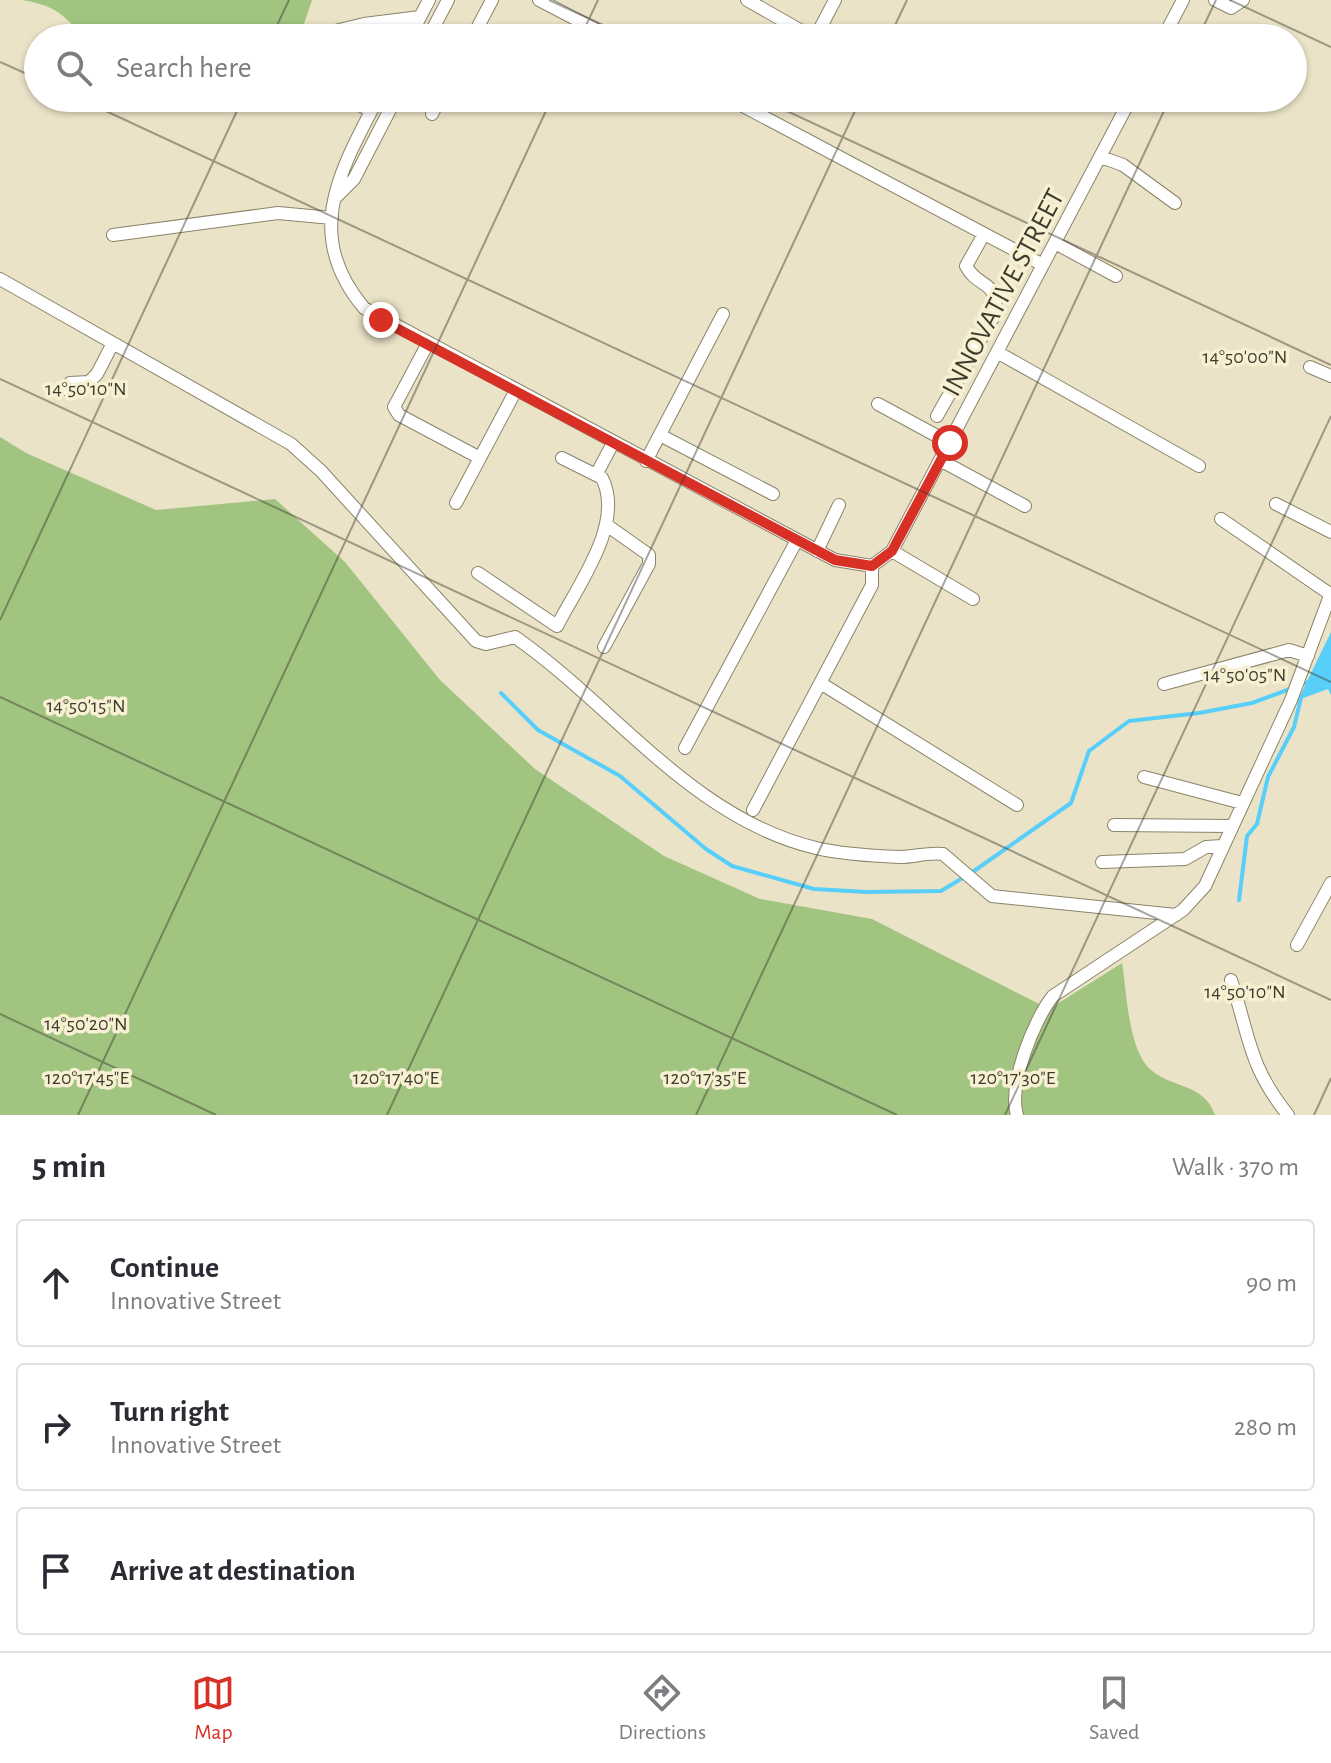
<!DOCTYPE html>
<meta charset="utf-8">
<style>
body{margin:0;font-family:"Alegreya Sans",sans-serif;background:#f2f2f3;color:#2b2b33}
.stop{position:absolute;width:24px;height:24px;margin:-18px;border:6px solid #d93025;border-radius:50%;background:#fff}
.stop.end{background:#d93025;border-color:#fff;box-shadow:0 2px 8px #0008}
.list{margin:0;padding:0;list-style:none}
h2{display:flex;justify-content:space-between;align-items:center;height:104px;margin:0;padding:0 32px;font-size:34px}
h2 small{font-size:26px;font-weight:400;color:#7c7c81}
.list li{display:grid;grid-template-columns:52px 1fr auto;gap:24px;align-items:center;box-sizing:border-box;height:128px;margin:0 16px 16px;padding:0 16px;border:2px solid #e1e1e2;border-radius:8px}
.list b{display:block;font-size:30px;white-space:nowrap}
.list p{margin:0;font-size:26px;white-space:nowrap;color:#7c7c81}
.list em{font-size:26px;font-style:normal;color:#7c7c81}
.icon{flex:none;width:44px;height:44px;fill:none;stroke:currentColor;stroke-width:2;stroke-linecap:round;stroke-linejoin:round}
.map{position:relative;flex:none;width:1331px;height:1115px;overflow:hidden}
.search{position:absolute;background:#fff;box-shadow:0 2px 6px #0004;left:24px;right:24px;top:24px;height:88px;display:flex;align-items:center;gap:20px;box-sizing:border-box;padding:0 28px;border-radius:44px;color:#7c7c81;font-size:30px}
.sheet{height:536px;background:#fff}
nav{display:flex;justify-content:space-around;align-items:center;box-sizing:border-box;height:112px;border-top:2px solid #e1e1e2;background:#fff;font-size:22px;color:#7c7c81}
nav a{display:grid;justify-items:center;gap:4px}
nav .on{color:#d93025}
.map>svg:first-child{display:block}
.green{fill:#a1c480}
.water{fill:#57cffa}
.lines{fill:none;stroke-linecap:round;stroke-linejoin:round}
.stream{stroke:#57cffa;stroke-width:4}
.minor-casing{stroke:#8b846a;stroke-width:14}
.minor{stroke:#fff;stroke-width:12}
.route{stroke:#d93025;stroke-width:10}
.ticks{fill:none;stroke:#3d3a2e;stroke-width:2;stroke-opacity:0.45}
.labels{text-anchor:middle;stroke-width:7;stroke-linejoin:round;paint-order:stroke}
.street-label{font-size:28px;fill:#3d3a2e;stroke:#f8f0d3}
.ticks-label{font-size:20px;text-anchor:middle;fill:#3d3a2e;stroke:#f8f0d3;stroke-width:7;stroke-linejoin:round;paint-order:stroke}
</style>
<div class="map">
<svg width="1331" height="1115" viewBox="0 0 1331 1115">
<rect width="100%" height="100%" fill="#ebe3c7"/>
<!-- green -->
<path class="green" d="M22,0H312L302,30L74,27C59,9 45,4 22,0Z
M0,437L26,453L156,510L275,499L345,562L440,680L535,769L664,856L760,899L872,919L1049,1009L1122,963C1127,993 1128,1050 1151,1070C1171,1088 1204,1083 1215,1115H0Z"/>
<!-- water -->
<path class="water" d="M1331,632V695L1328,689L1298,700Z"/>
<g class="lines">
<!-- stream -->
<path class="stream" d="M1298,686L1308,682
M501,693L538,730L620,776L706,849L732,866L814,889L867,892L941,891L974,871L1071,803L1089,751L1129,721L1199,713L1252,703L1290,689
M1239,900L1247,836L1257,824L1268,777L1294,727L1301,698"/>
<defs>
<path id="minor" d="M539,0L612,38
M747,0L814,38
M1215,0L1231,8L1243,0
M306,38L364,24L420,17
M409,38L429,0
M428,38L448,0
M472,38L492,0
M815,38L835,0
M1163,38L1183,0
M347,98L371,111
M378,98C340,171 302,234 364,308L835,560L872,566L892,551L1131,98
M728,98L1043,265
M432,114L440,98
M1101,157L1123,165L1175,203
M337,196L354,179L396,98
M113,235L278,213L332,218
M1055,243L1116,276
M0,279L291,444L321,471L476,641L486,644L515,637C614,706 693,819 816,848C841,854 874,856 900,857C915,857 928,852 943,854L992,896L1176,915
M427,345L394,407L399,415L480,458
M997,352L1199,466
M1310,367L1331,376
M66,389L70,383L89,382L97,374L113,343
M878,404L950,443
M937,416L995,314C999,279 978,289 966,266L984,234
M660,435L773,494
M940,460L1025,506
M646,461L723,314
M596,475L613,443
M456,503L515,392
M1276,504L1331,532
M1221,519L1330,594
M817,551L839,505
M892,551L973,599
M478,573L557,626C578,585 625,523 602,478L562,458
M604,647L649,564V555L608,526
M822,684L1017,805
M1164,684L1289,650L1308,656
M685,748L797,540
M1144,777L1242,803
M753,810L872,585V566
M1114,825L1231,826
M1102,862L1185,859L1206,847L1222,846
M1297,945L1331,883
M1231,980C1250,1037 1248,1065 1288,1115
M1017,1115C1008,1085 1034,1019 1053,996L1183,910L1205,886L1291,700L1331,593"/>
</defs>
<!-- minor casing -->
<use href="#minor" class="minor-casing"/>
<!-- minor -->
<use href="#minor" class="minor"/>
</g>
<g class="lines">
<!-- route -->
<path class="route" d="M381,320L835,560L872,566L892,551L950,443"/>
</g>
<!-- ticks -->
<path class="ticks" d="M549,0L631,38M1230,0L1331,47M271,38L289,0M580,38L598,0M889,38L907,0M1198,38L1216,0M0,62L38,79M78,98L1331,682M759,98L1331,365M0,379L1331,1000M0,620L243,98M0,697L897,1115M0,1014L216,1115M78,1115L552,98M387,1115L861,98M696,1115L1170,98M1005,1115L1331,416M1314,1115L1331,1078"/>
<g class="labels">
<!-- street labels -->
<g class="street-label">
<text transform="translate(1002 292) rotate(-62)" y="10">INNOVATIVE STREET</text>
</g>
</g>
<g class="ticks-label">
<text x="1245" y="363">14°50'00"N</text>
<text x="86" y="395">14°50'10"N</text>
<text x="1245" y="681">14°50'05"N</text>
<text x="86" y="712">14°50'15"N</text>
<text x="1245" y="998">14°50'10"N</text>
<text x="86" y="1030">14°50'20"N</text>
<text x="87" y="1084">120°17'45"E</text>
<text x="396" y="1084">120°17'40"E</text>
<text x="705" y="1084">120°17'35"E</text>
<text x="1013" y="1084">120°17'30"E</text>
</g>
</svg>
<div class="stop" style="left:950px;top:443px"></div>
<div class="stop end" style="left:381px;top:320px"></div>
<div class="search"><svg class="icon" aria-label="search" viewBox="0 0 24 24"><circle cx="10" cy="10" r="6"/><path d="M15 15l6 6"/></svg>Search here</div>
</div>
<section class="sheet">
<h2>5 min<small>Walk · 370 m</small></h2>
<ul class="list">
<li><svg class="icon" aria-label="ahead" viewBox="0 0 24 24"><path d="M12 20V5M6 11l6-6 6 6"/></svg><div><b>Continue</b><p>Innovative Street</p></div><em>90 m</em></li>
<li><svg class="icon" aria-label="right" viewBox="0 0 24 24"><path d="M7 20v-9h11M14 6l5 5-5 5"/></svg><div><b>Turn right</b><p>Innovative Street</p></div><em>280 m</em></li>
<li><svg class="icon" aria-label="arrive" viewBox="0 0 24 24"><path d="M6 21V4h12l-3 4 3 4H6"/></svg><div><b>Arrive at destination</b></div></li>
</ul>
</section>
<nav>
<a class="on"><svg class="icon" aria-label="map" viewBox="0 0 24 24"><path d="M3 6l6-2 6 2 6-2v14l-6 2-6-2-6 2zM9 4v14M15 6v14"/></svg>Map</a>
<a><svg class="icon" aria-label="directions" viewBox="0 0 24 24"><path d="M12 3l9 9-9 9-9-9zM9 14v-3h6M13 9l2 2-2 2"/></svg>Directions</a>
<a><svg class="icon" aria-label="saved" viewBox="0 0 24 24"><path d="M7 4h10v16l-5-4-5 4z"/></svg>Saved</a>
</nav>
